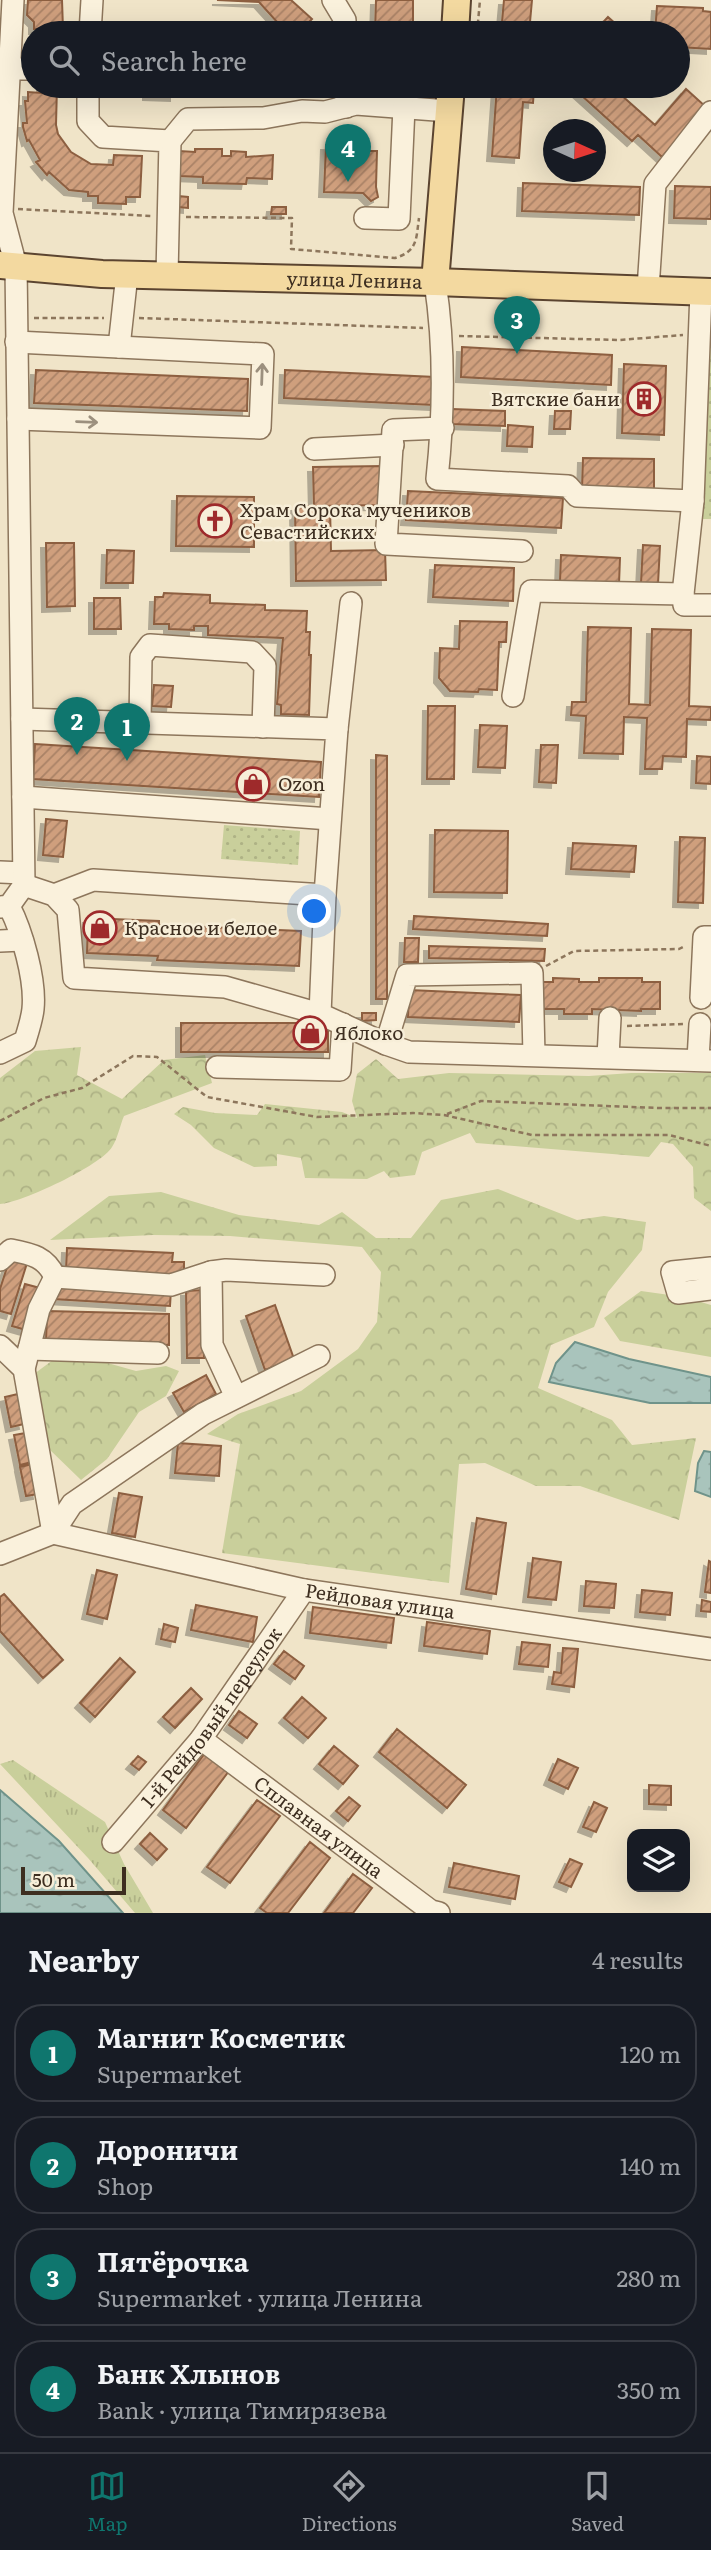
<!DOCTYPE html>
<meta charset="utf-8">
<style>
body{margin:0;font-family:Literata,serif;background:#242831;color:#f1f3f6}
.controls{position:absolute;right:21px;bottom:21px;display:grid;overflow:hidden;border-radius:14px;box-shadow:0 7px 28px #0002}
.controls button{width:63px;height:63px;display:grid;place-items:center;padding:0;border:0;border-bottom:2px solid #363941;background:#171b24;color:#f1f3f6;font:35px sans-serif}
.compass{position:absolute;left:543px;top:119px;width:63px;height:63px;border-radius:50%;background:#171b24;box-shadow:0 7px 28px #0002;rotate:93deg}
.scale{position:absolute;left:21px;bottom:18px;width:105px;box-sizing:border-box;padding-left:7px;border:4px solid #3d2e20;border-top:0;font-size:19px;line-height:24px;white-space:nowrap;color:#3d2e20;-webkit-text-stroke:5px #f7eed8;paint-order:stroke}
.you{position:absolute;left:315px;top:912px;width:24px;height:24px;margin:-18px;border:5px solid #fff;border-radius:50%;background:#1a73e8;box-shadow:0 0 0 10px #1a73e833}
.badge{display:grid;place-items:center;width:46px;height:46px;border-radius:50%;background:#0f766e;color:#fff;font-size:23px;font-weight:700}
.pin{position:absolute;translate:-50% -58px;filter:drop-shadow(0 2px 4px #0008)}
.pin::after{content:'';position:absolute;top:37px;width:24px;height:21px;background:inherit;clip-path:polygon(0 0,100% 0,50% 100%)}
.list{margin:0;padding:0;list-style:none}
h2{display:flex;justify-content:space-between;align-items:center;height:91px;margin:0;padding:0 28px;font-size:30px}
h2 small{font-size:23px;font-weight:400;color:#9ea1a6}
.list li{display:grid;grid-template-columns:46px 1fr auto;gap:21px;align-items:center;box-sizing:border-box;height:98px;margin:0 14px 14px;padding:0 14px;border:2px solid #363941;border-radius:28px}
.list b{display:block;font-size:26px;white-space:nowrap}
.list p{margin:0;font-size:23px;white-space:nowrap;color:#9ea1a6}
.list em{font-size:23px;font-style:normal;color:#9ea1a6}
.icon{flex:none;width:38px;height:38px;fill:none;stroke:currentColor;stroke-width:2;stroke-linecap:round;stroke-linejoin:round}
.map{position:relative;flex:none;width:711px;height:1913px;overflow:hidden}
.search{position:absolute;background:#171b24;box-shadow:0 7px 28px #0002;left:21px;right:21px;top:21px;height:77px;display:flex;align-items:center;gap:18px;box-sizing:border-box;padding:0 24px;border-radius:38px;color:#9ea1a6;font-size:26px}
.sheet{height:539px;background:#171b24}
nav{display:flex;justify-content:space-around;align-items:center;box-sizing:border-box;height:98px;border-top:2px solid #363941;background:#171b24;font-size:19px;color:#9ea1a6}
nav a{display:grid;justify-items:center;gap:4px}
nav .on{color:#0f766e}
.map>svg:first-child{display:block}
.grass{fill:url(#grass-tufts)}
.forest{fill:url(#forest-crowns)}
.park{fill:url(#park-dots)}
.water{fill:url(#water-ripples);stroke:#6f938a;stroke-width:2}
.building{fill:url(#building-hatch);stroke:#8d5f41;stroke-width:2;filter:url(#shadow)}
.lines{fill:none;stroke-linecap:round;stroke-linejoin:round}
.minor-casing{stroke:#8d765c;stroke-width:24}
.major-casing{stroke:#5b4430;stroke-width:30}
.path{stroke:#8d765c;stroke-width:2.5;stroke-dasharray:5 3.5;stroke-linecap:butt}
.minor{stroke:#faf1dc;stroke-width:21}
.major{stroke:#f3d9a0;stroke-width:26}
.oneway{stroke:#9c907e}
.labels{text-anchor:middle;stroke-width:5;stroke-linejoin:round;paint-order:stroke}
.street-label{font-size:19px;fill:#3d2e20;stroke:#f7eed8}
.poi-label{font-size:19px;fill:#3d2e20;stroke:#f7eed8;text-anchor:start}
</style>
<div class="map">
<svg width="711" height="1913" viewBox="0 0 711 1913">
<defs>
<pattern id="grass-tufts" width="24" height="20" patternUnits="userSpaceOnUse" patternTransform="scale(1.75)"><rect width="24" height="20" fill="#c9cf9b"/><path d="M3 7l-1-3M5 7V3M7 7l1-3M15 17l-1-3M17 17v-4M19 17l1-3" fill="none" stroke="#aeb285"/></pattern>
<pattern id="forest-crowns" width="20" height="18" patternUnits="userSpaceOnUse" patternTransform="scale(1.75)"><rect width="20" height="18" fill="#c9cf9b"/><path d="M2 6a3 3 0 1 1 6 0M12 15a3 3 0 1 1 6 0" fill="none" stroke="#aeb285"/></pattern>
<pattern id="park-dots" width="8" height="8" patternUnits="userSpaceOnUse" patternTransform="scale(1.75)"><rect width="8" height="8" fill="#c9cf9b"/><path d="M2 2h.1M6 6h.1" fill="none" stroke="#aeb285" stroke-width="1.8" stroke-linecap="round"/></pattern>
<pattern id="water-ripples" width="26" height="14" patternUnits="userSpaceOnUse" patternTransform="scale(1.75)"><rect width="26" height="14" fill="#a9c4bc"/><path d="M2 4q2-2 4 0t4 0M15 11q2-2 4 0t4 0" fill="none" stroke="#8ba098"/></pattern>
<pattern id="building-hatch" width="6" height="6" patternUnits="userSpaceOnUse" patternTransform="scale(1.75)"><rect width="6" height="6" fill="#cf9f7d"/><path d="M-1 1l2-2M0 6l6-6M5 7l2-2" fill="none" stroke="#a98266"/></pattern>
<filter id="shadow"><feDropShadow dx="-5" dy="5" stdDeviation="0" flood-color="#0004"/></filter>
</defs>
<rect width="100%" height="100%" fill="#f0e4c8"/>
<!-- grass -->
<path class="grass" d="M13,1760L105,1822L124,1864L153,1913H135L88,1858L0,1764Z"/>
<!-- forest -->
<path class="forest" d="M81,1047L77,1075L122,1099L164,1060L205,1055L212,1083L124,1116C120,1125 118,1138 112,1147C102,1165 21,1203 0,1204V1078L35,1051Z
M376,1059L398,1079L449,1073L589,1076L631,1073H711V1211L694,1198L693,1167L673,1144L661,1142L649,1157L476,1143L470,1133L422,1152L415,1175L390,1178L384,1171L367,1179L305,1178L301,1158L277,1154V1166L254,1167L214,1148L191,1125L174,1114L183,1107L215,1113L257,1115L265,1104L342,1112L357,1118L352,1101L357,1074Z
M498,1189L577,1220L604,1216L646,1222L642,1250L608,1292L594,1327L551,1345L538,1388L612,1420L632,1445L696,1438L679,1520L580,1486H536L485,1463L459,1464L449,1583L222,1553L240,1444L207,1434L238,1414L301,1391L358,1349L377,1322L381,1272L362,1247L230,1236L153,1235L50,1240L109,1196L161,1192L239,1215L319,1225L342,1212L376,1238H411L441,1200Z
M641,1291L684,1297L711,1305V1357L620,1341L604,1318Z
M57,1357L104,1362L136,1371L166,1366L179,1371L166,1396L139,1412L107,1459L81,1480L48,1448L34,1374Z"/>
<!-- park -->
<path class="park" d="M705,344L711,345V519H701Z
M224,825L300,831L298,865L221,859Z"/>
<!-- water -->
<path class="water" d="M575,1342L629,1359L711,1377V1403H650L549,1382L556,1363Z
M704,1451L711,1452V1497L695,1491L698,1463Z
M0,1790L59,1841L123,1913H0Z"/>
<!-- building -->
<path class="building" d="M28,0H62L63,29H34V22L27,15Z
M217,0H291L312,19L308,23L311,33H287L259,2Z
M376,0H413V33H375Z
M504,0H532L529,33H501Z
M657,6L703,8V11L711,12V49L678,47V33H655Z
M608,17L626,33H593Z
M42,86H57L56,125L58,134L71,152L91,164L113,165L114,155L142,156L140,197H126V204L98,203V196H88V192L69,190L49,172L47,175L36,162L40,160L29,140L27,141L23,127V123H27L25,101H28V92L42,93Z
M148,86H175V96L148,95Z
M497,86H525V89H534L533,103L523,102L519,158L492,156Z
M571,86H611L655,125L686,89L706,107L662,157L638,135L632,141Z
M326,145L365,147V151H377L376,187L378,197L371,201L363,193L324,192Z
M195,149H222V156H231V151L246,152V157L273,155L272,179L247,178L246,184L203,183V177L179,176L180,151L195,152Z
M523,183L640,187L639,215L522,211Z
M675,186L711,187V219L674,218Z
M178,196L188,197V208L178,207Z
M272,207H286V214H271Z
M462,347L612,355L611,385L461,377Z
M624,364L666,366L664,435L622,433Z
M36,370L248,379L247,411L34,403Z
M285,370L435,377L434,405L284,398Z
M452,409L505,411V426L452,424Z
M555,411H571L570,429H554Z
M508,425L533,427L532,447L507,446Z
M583,458L654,459V490L582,489Z
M383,466V505L314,506L313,467Z
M408,491L563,498L561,528L406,520Z
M177,496L254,497V547L176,546Z
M295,506H330L331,551L385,550L386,580L296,581Z
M46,543H74L75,606L47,607Z
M643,545L660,546L658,584L641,583Z
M107,550L134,551L133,583H106Z
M561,555L620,558L619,584L560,581Z
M435,565L514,568L513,601L433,597Z
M164,593L210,595V603L265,605V610L307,611L306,632H310L309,655H311L309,715L281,714V705L277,704L283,638L208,635V626H194V630L169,629V624H154L155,597H163Z
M94,598H120L121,629H94Z
M460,621L507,622L506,642H499L497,690L479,689L478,692L450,691L439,678L440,648L459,649Z
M588,627L631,628L629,704L650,705L652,629L691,630L689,706L711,707V720L687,719L686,757L663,756L662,769H645L647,718L624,717L623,754L584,753L586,716L571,715L572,702H586Z
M154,685L173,686L171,707L152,706Z
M428,706H455L454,779H427Z
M480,725L507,726L505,768L478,767Z
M35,744L321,762L319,797L33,779Z
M541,745H558L556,783L539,782Z
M376,755L387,756V999H376Z
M697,756L711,757V784L696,783Z
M46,819L67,821L63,857L43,855Z
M435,830L508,831L507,893L434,892Z
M680,837L705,838L703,903L678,902Z
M573,843L636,846L634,872L571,869Z
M414,916L548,924L547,936L413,929Z
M88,918L159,921V925L301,931L299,966L157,960L158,956L87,953Z
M405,938H419L418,962H404Z
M429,946L545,949L544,961L429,958Z
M553,978L579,979V982H599V978H642V982H660V1009H641V1011L592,1009V1014H564V1009H538V982H553Z
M409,990L521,995L519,1022L408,1017Z
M362,1013H376V1020L362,1021Z
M181,1023H328V1052H181Z
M67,1248L173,1253L172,1262H184V1276L66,1270Z
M11,1255L28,1260L11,1314L0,1311V1289Z
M55,1283L171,1290L170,1306L53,1299Z
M25,1284L40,1288L26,1330L12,1326Z
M203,1290L204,1358H187L186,1291Z
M275,1305L294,1359L265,1370L246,1316Z
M47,1311L169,1314V1345L46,1342Z
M206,1375L216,1394L184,1412L173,1393Z
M18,1394L24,1424L11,1427L5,1397Z
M26,1433L32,1462L20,1465L14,1435Z
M178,1443L221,1446L219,1476L175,1473Z
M32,1464L38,1494L26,1496L20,1467Z
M119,1493L142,1497L135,1537L112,1533Z
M477,1518L506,1523L496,1594L466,1589Z
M533,1558L561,1562L556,1600L528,1597Z
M709,1561L711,1562V1593L705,1592Z
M97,1570L117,1575L107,1619L87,1614Z
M586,1581L616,1584L614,1608L584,1606Z
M642,1590L672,1593L670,1615L640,1612Z
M4,1594L63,1660L43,1678L0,1631V1597Z
M702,1600L711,1602V1612L701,1611Z
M196,1605L257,1617L253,1642L191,1630Z
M313,1607L394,1618L391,1643L310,1633Z
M427,1622L490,1631L487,1654L424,1646Z
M164,1624L178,1628L175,1642L161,1639Z
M522,1642L550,1645L548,1667L519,1664Z
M563,1648L578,1649L574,1687L552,1684L554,1672L561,1673Z
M284,1651L304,1666L295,1679L274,1664Z
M120,1658L135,1672L95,1717L80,1703Z
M191,1688L202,1699L175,1728L163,1717Z
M302,1697L326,1718L308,1738L284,1718Z
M239,1711L257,1724L247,1738L229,1725Z
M397,1729L466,1785L447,1808L379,1752Z
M334,1746L358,1766L343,1784L319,1764Z
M205,1753L229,1771L186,1828L163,1810Z
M138,1756L146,1762L139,1770L131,1764Z
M558,1759L578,1768L568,1789L549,1780Z
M649,1785L671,1786V1805L649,1804Z
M349,1797L360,1806L348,1821L336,1811Z
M257,1800L280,1816L230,1883L207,1867Z
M594,1802L607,1808L596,1832L583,1827Z
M150,1833L167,1849L157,1860L140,1844Z
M310,1842L330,1858L288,1913H267L260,1908Z
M570,1859L582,1864L571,1887L559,1882Z
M454,1863L519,1876L515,1899L449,1887Z
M353,1874L372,1888L353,1913H324Z"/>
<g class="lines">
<defs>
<g id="minor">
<path d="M333,0L345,20V33"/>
<path d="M90,33L92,0"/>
<path d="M10,69H33"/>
<path d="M88,86V121L103,137L170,141L167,275"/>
<path d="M346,86V107"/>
<path d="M170,141L188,119L263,118L302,111L325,112L356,104L449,111"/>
<path d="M365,218L399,219L404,107"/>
<path d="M435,282C445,347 444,413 437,479L568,486L577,496L693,501L701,292"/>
<path d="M648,289L655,184L711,112"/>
<path d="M16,342L263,354L260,428L18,419"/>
<path d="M119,347L127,274"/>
<path d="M443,428L393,430L386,544L522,551"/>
<path d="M314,449L393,445"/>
<path d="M693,501L683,594L684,605H711"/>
<path d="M513,696L531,591L683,594"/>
<path d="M22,719L337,729L325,895L320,1014L386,1044L409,1052L711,1061"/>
<path d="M140,723L141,657L150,645L252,652L265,666L263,727"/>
<path d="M337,729L351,603"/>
<path d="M23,797L330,819"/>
<path d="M0,872L23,873"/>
<path d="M24,885L54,895L68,910L74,978L225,987L320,1014"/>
<path d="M54,895L93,880L325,895"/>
<path d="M0,907L9,906L24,885L16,266L2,213L13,0"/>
<path d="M0,941L22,940"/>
<path d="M701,998L704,937H711"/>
<path d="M386,1044L407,975L532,973L534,1055"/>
<path d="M0,1053L25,1041C28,1031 32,1019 33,1009C36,980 22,931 9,906"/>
<path d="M608,1057L610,1018"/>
<path d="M698,1060L700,1024"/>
<path d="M217,1067L340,1070L343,1024"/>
<path d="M0,1260L11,1250C32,1254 46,1257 55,1277"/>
<path d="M711,1268L672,1272L678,1293L711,1289"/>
<path id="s1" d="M0,1346L24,1369L53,1533L304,1590L711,1649"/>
<path d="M29,1349L158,1353"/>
<path d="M24,1369L39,1309L55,1277L171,1285L211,1272"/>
<path d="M236,1397L212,1345L211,1272L226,1270L324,1275"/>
<path d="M0,1554L53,1533L72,1504L203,1414L319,1356"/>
<path id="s2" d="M201,1739L431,1911L439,1913"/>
<path id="s3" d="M113,1842L201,1739L304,1590"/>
</g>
<g id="major">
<path d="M455,33L457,0"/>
<path id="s4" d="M0,265L102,274L435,282L711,292"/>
<path d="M435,282L451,86"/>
</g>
</defs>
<!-- minor casing -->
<use href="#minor" class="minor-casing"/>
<!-- major casing -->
<use href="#major" class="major-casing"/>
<!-- path -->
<path class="path" d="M477,33L480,0
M18,209L151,216
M186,217L292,218L291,249L395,258C418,251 416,239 419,218
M34,318H104
M139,318L423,328
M459,336L619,340L683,335
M546,966L574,951L679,949L685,946
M627,1026L683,1024
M447,1114L481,1101L658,1108H711
M0,1121L44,1098L82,1088L133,1056L157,1057L207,1097L317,1117L413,1113L444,1115L532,1135H669L711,1146"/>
<!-- minor -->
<use href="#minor" class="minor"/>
<!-- major -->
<use href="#major" class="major"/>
</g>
<!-- one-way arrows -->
<defs><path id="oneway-shaft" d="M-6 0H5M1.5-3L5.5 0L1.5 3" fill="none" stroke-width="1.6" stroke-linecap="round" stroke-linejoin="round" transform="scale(1.75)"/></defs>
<g class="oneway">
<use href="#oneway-shaft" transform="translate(262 374) rotate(-88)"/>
<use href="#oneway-shaft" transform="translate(87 422) rotate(2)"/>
</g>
<!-- icons -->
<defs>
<symbol id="building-ring" viewBox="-11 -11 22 22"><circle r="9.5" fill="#f7eed8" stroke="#9e2a2b" stroke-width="1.5"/><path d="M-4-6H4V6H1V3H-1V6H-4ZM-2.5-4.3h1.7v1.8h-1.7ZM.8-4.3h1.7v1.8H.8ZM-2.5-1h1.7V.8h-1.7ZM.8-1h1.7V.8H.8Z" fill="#9e2a2b"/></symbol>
<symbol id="church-ring" viewBox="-11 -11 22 22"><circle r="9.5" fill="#f7eed8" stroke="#9e2a2b" stroke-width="1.5"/><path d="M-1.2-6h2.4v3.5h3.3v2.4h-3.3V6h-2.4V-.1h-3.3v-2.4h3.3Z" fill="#9e2a2b"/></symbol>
<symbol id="shop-ring" viewBox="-11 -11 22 22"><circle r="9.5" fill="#f7eed8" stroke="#9e2a2b" stroke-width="1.5"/><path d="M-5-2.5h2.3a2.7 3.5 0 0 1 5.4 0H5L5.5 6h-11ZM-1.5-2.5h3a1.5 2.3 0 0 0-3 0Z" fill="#9e2a2b"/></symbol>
</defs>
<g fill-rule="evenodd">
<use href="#building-ring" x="625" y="380" width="38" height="38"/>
<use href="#church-ring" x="196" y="502" width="38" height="38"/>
<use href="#shop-ring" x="234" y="765" width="38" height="38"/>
<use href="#shop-ring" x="81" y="909" width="38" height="38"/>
<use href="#shop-ring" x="291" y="1014" width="38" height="38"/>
</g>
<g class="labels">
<!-- street labels -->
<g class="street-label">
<text dy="7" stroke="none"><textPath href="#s4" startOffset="355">улица Ленина</textPath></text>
<text dy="7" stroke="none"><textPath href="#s1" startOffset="534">Рейдовая улица</textPath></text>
<text dy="7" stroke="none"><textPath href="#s3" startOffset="159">1-й Рейдовый переулок</textPath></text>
<text dy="7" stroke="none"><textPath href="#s2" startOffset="147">Сплавная улица</textPath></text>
</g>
<!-- poi labels -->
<g class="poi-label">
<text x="620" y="406" text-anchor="end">Вятские бани</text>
<text x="240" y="517">Храм Сорока мучеников<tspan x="240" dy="22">Севастийских</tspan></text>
<text x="278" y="791">Ozon</text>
<text x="124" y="935">Красное и белое</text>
<text x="334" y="1040">Яблоко</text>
</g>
</g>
</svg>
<div class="controls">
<button><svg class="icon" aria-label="layers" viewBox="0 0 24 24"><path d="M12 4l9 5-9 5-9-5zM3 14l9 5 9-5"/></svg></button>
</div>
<svg class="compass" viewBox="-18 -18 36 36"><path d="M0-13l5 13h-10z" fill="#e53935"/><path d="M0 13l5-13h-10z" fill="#9ea1a6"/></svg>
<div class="scale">50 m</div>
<div class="you"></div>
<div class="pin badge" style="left:127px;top:761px">1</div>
<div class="pin badge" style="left:77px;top:755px">2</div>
<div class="pin badge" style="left:517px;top:354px">3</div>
<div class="pin badge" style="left:348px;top:182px">4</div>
<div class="search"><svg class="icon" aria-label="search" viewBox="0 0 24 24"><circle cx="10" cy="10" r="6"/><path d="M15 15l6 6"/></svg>Search here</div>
</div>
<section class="sheet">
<h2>Nearby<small>4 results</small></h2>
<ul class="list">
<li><span class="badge">1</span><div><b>Магнит Косметик</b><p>Supermarket</p></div><em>120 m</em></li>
<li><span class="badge">2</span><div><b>Дороничи</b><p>Shop</p></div><em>140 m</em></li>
<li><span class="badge">3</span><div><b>Пятёрочка</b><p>Supermarket · улица Ленина</p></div><em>280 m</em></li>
<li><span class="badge">4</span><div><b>Банк Хлынов</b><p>Bank · улица Тимирязева</p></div><em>350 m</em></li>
</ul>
</section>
<nav>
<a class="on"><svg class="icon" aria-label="map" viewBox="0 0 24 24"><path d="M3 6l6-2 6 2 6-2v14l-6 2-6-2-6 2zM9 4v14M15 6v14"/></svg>Map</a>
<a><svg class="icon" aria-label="directions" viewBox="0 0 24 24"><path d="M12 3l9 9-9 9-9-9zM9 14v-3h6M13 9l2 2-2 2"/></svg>Directions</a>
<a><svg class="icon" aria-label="saved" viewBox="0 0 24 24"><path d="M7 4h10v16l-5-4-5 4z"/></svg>Saved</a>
</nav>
